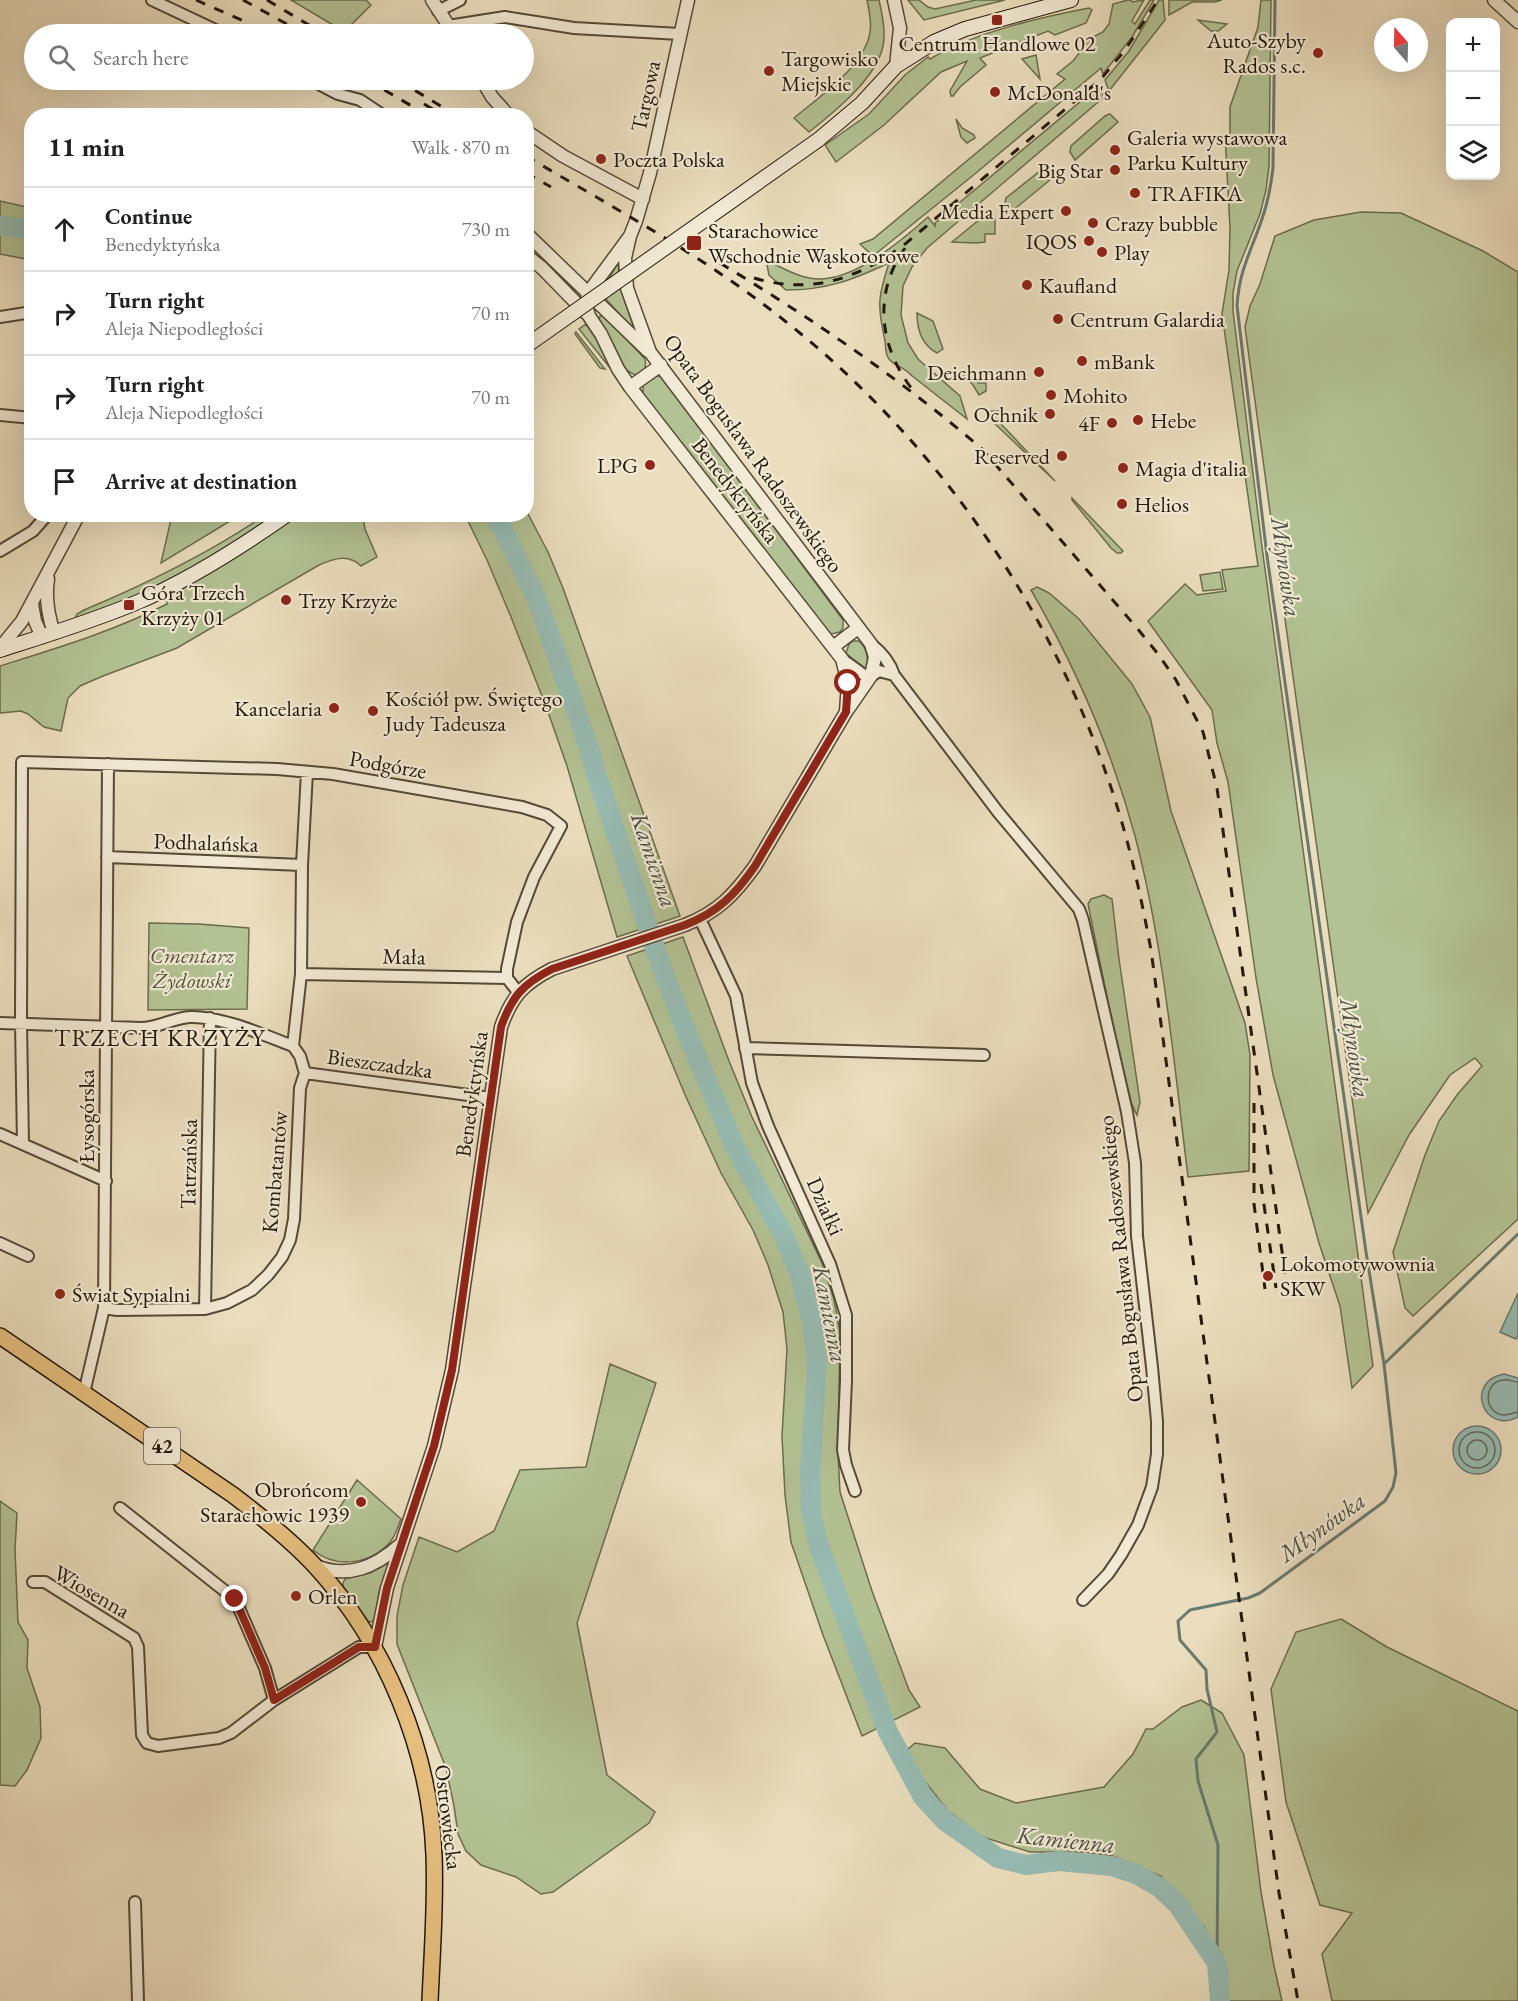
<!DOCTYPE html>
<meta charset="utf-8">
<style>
body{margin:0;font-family:"EB Garamond",serif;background:#f2f2f2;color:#202124}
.controls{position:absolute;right:18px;top:18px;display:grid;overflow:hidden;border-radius:12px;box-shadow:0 6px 24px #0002}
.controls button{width:54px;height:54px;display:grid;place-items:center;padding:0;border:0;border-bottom:2px solid #e0e0e0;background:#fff;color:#202124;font:30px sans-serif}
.compass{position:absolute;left:1374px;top:18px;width:54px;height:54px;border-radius:50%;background:#fff;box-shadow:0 6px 24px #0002;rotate:340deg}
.stop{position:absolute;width:18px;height:18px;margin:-14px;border:4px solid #8f2418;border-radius:50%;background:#fff}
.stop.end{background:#8f2418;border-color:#fff;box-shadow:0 2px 6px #0008}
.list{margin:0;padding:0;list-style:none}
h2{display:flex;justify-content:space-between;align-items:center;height:78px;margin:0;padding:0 24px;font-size:26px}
h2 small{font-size:20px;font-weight:400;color:#757577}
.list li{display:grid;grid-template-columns:39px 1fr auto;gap:18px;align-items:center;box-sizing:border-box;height:84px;padding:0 24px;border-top:2px solid #e0e0e0}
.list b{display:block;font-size:22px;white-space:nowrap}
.list p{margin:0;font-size:20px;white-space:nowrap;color:#757577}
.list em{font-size:20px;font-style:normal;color:#757577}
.icon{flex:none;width:33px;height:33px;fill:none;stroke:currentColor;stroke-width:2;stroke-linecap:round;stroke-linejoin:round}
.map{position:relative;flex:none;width:1518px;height:2001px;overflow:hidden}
.search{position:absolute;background:#fff;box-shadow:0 6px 24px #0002;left:24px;top:24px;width:510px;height:66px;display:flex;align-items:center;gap:15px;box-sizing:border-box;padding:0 21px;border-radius:33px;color:#757577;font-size:22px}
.panel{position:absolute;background:#fff;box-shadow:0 6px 24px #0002;left:24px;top:108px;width:510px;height:414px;border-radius:24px}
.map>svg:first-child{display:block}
.green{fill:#b3c294;stroke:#6b6c4e;stroke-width:1.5}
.water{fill:#98bcb4;stroke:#697a6f;stroke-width:1.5}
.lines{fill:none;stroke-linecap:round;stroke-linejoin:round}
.shore{stroke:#5e6a5e;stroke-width:1.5}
.stream{stroke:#697a6f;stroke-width:3}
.river{stroke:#98bcb4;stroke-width:20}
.minor-casing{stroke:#554936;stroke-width:14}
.tertiary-casing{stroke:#554936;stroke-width:15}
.secondary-casing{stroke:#231708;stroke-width:16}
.primary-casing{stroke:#231708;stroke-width:18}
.minor{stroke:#f2ead5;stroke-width:10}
.tertiary{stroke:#f2ead5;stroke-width:12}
.secondary{stroke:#f2ead5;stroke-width:14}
.primary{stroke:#e6bf7f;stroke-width:15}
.rail{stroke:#231708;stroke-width:3;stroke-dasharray:10 10;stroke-linecap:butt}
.secondary-bridge-casing{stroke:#231708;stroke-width:16;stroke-linecap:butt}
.secondary-bridge{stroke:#f2ead5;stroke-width:14}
.route{stroke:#8f2418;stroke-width:8}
.poi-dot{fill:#8f2418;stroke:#f2ead5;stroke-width:2}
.labels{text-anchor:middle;stroke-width:4.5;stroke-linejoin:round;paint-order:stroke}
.shield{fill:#f2ead5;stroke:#615646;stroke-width:1.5}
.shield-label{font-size:21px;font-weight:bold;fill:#231708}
.poi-label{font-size:22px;fill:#231708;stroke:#f2ead5;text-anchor:start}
.street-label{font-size:22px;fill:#231708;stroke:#f2ead5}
.park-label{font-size:22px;font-style:italic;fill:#555339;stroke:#f2ead5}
.water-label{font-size:24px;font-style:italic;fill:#4c5144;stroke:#f2ead5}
.neighbourhood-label{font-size:24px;letter-spacing:1.5px;fill:#231708;stroke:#f2ead5}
</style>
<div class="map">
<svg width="1518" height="2001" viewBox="0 0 1518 2001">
<rect width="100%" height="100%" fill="#ebdebe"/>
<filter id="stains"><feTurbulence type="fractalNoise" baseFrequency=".00333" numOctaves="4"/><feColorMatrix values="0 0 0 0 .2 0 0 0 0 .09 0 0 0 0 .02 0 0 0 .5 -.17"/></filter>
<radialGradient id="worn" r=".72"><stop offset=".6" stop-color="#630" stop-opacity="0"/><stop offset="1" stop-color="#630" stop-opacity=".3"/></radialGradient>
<!-- green -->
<path class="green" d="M291,0H366L371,5L348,28L333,25Z
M867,0H879C882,14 886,31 883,46C876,79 834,112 809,132L794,118C819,97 865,66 870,32C872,22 869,11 867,0Z
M908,0H919L928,7L935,9L976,0H1005L924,20Z
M1128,0H1131L1132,2L1144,0L1132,21L1135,24L1150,0H1154L1132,37L1103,74L1101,68L976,173L873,256L860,244L873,239L1065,79L1057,74L1073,61L1091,38L1103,32L1109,24L1113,4Z
M1159,0H1163L1165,20L1109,91L1105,80L1129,51Z
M1169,0H1222L1215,2H1192L1169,15Z
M1261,0H1271L1269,166L1266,190L1260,214L1237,271L1233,293V311L1262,547L1373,1366L1352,1388L1340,1306L1319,1243L1273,1075L1256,978L1228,782L1217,743L1212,710L1148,621L1185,584L1197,595L1226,591L1222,570L1258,566L1222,314L1229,270L1230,228L1225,135H1230V107L1258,27Z
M1089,8L1092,10L1086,23L1055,35L1048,31L980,58L986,65L960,87L953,96H951L950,91L967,61L941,72L884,125L836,162L825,145L869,114L905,75L928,57L930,59C976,32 1037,18 1089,8Z
M1198,20L1227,24L1218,31H1211Z
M1036,55L1040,79L1022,59Z
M1099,86L1104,97L927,248L912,267L903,286L901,315L908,343L918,359L960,396L967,419L911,375C903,366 894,366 889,359C885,355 886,347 885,341C877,305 878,297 889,263C852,280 827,290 786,290L769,275L766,260C779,266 792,274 805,277C846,289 900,242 928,217L935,226V223Z
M1110,114L1118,122L1075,160L1070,152L1071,146L1105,116Z
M956,119L962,128L974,135L975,138L967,143L961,137Z
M1045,167L1050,168L1056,175L1011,212L1005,204L1006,198Z
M0,201L31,208V260L0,254Z
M1361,212L1401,213L1483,251L1518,272V1219L1413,1316L1405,1308L1393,1252L1425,1155L1439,1121L1457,1095L1482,1066L1475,1058L1450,1075L1409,1135L1368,1213L1271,519L1245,327L1250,306L1260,284L1275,236L1314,220Z
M992,214L995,218V234H985V242L976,243L952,242L985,215Z
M618,263L621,290L635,331L604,297L603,289Z
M917,313L933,321L943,349L937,353C922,345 917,331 917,313Z
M600,316H605L645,359C647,368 644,372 635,375L626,370L599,320Z
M586,324L599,343L610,368L579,329Z
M576,332L605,369L600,368L575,334Z
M964,373H970V376H978V383H986V391L979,395L973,385L964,376Z
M658,376L663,377L843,620V628L840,632L831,634L828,631L643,396V385L651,377Z
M990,411H1000L999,420L1002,425L1055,481L992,421L989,414Z
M1072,498L1123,551L1121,553H1117L1111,548L1072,500Z
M527,512L548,552L563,588L680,916L617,937L567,766L547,709L511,617L487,560L465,515L526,514Z
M172,515V514L240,515L161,563Z
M265,515H277C228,546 178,580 123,602C108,608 91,613 75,619L77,614L84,610C148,583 208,554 265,515Z
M297,515H377L365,521L363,517L365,529L377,557L361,566C348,553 333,559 319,565L177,648L103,676L80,686L68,698L61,731L44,727L28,714L21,711L0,713V666C57,648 114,631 167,604V599C209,568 255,545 297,515Z
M1220,572L1223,589L1203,591L1200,575Z
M1037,587L1049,593L1079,619L1132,684L1150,717L1171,811L1245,1023L1250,1055L1249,1171L1188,1177C1174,1064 1164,947 1135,836C1112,751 1075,666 1031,590Z
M853,641H859C867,648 869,660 866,670H863L846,653L849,644Z
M1104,895L1112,899L1119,959L1140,1102L1137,1115L1127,1094L1088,904L1091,899Z
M149,923L199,924L249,928L247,1009L148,1010Z
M683,937L729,1061L752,1117L822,1263L834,1299L840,1333L838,1454L840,1492L872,1591L909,1690L920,1707L862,1736L823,1635L791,1542L785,1495L782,1436L787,1349L783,1312L768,1265L753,1230L721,1173L686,1097L627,956Z
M610,1364L656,1383L577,1623L607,1775L655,1812L649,1823L553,1892L541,1894L516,1877L481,1865L466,1851L458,1834L454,1806L446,1768L397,1644V1616L403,1585L419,1537L457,1552L494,1531L520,1470L586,1467Z
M357,1480L401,1519C398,1527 396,1534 391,1541C371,1565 336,1569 313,1550Z
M0,1501L17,1513L15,1550L18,1622L28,1640L27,1668L40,1707L41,1738L27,1770L15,1786L0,1785Z
M389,1562L379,1592L375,1619L371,1622L368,1621L343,1588V1583L345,1579L370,1573Z
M1341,1619L1387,1647L1518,1711V2001H1332L1322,1954L1352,1913L1320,1905L1286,1802L1271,1689L1296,1632Z
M1201,1700L1222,1713L1244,1755L1261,1892L1274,1966L1282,2001H1228L1227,1970L1205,1928L1161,1876L1113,1856L1084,1852H1030L983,1837L948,1811L920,1775L906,1751L915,1743L945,1748L980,1789L1016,1803L1104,1787L1133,1754L1146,1729H1153L1182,1707Z"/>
<!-- water -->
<path class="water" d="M1518,1293V1335L1516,1339L1500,1332Z
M1504,1374L1518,1378V1417C1483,1435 1464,1381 1504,1374Z
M1453 1450a24 24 0 1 1 48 0a24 24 0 1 1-48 0Z"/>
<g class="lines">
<!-- shore -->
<path class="shore" d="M1518,1382C1513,1382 1509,1379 1504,1380C1483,1381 1483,1414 1504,1415C1509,1415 1513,1413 1518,1412
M1459 1450a18 18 0 1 1 36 0a18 18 0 1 1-36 0Z
M1467 1450a10 10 0 1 1 20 0a10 10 0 1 1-20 0Z"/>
<!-- stream -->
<path class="stream" d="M1384,1364L1518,1234
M1217,1963L1218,1845L1198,1781L1196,1759L1217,1732L1207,1689L1206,1670L1180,1640L1178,1621L1190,1610L1248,1598L1260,1593L1385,1501L1393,1487L1396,1473L1384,1364L1366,1252L1267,556L1237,306C1239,270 1251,252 1262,219C1268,202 1271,185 1273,168L1275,0"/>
<!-- river -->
<path class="river" d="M0,226L32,229
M495,514L537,599L590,751L595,771L657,954L686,1031L735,1147L784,1236L800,1275L812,1323L817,1366L810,1472L811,1511L818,1543L888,1732L923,1797L945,1821L998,1858L1026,1865L1059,1861L1112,1866L1136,1874L1159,1887L1178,1905L1217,1963L1220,2001"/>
<defs>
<path id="minor" d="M152,0L224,34
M438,11L460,0
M448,26L505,17L574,28L680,34
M311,80L338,94L360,100L384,116
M0,317L32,312
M0,415L32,418
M0,551L33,531L48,514
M871,644C881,652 890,662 894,675L998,812L1079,909L1083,920L1127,1112L1135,1163L1137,1236L1152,1367L1157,1421V1454L1152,1487L1138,1525L1121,1555L1108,1574L1083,1600
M842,659L864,675L871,676L879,671L894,675
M107,857L302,865
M700,919L736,996L752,1083L768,1126L830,1264L846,1315V1380L843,1450L846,1465L855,1491
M301,974L507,978
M0,1023L141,1028C158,1028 173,1018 190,1017C221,1016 264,1035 293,1046L300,1056L305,1073
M293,1046L301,974L302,865L307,772
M745,1048L984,1055
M305,1073L491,1098
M0,1134L106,1181
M23,1144L21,1023L22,762L277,769L333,774L522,807L547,815L561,826L534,877L517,922L507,969V978L518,992
M0,1243L28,1256
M104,1308L117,1310L205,1309L227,1303L252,1290L268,1275L282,1257L290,1240L294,1219L300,1088L305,1073
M205,1309L210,1018
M84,1393L104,1308L108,764
M120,1508L235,1599L265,1668L274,1700L359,1647H375
M33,1582H45L134,1638L138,1647L142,1735L147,1743L158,1746L219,1738L231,1733L274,1700
M135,1902L138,2001"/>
<path id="tertiary" d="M432,0L454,34
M688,0L650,173L636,221L630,236L588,293L586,305L589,316L601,334L618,369L630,387L842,659L848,683L846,712
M894,0L900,28L896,66
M1494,0L1518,22
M482,80L492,97L509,116
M526,131L563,156L643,199
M526,233L648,351
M526,255L542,268L586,313
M630,387L661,365
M48,579C45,598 48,615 54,633
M32,604L35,621L42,637
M833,647L858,628
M0,648L22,621L79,514
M316,1566C348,1579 375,1567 400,1545
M375,1647L387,1588L434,1446L452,1370L501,1027C512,996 523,984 552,969L685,925C718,912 734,895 755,866L846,712L871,676L875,657L871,644L650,352L627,288L625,258L630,236"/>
<path id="secondary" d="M818,140L862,103L896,66L934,42L965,29L1071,0
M0,650C47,635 93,621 138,602C191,579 241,547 288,514"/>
<path id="primary" d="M0,1336L233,1495C262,1517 291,1540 315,1566C386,1643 430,1751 434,1855C436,1904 432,1953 430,2001"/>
</defs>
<!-- minor casing -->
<use href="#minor" class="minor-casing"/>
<!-- tertiary casing -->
<use href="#tertiary" class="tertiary-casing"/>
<!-- secondary casing -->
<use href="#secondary" class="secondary-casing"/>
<!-- primary casing -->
<use href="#primary" class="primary-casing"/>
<!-- minor -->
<use href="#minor" class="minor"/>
<!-- tertiary -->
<use href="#tertiary" class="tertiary"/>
<!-- secondary -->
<use href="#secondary" class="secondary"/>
<!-- primary -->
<use href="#primary" class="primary"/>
<!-- rail -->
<path class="rail" d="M196,0L248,23
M243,0L305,34
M267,0L324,34
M367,80L429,116
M398,80L457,116
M424,104L444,116
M526,156C614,208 705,257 785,321C932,437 1045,598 1107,776C1127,832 1140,891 1151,950L1279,1893L1298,2001
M526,173L551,187
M905,248C873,293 879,346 912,389
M720,263C811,318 902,380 982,449L1137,628L1158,654L1176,680L1203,732L1217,788L1287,1287
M754,278C811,295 857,279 904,245L1101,79L1125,50L1158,0
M1254,1103V1204L1265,1289
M1261,1184L1276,1288"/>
<defs>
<path id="secondary-bridge" d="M526,346L818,140"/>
</defs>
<!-- secondary-bridge casing -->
<use href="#secondary-bridge" class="secondary-bridge-casing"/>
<!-- secondary-bridge -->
<use href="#secondary-bridge" class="secondary-bridge"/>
</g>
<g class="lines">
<!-- route -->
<path class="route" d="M235,1599L265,1668L274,1700L359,1647H375L387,1588L434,1446L452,1370L501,1027C512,996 523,984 552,969L685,925C718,912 735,895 755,866L846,712L848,683"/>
</g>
<!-- markers -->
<g class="poi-dot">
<rect x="991" y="14" width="12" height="12" rx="3"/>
<circle cx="1318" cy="53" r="6"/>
<circle cx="769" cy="71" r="6"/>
<circle cx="995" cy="92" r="6"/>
<circle cx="1115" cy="150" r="6"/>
<circle cx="601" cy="159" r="6"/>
<circle cx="1115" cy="170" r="6"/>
<circle cx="1135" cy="193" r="6"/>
<circle cx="1066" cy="211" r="6"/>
<circle cx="1093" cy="223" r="6"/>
<circle cx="1089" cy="241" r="6"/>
<rect x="686" y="235" width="16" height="16" rx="3"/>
<circle cx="1102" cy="252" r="6"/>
<circle cx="1027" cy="285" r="6"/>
<circle cx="1058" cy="319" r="6"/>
<circle cx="1082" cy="361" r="6"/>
<circle cx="1039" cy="372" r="6"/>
<circle cx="1051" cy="395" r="6"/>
<circle cx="1050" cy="414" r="6"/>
<circle cx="1138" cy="420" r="6"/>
<circle cx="1112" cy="423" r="6"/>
<circle cx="1062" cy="456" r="6"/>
<circle cx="650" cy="465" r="6"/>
<circle cx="1123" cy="468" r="6"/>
<circle cx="1122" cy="504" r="6"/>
<circle cx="286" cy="600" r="6"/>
<rect x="123" y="599" width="12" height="12" rx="3"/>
<circle cx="334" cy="708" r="6"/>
<circle cx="373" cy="711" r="6"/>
<circle cx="1268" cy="1276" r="6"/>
<circle cx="60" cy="1294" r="6"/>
<circle cx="361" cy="1502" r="6"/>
<circle cx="296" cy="1596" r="6"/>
</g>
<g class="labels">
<!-- shield labels -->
<rect class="shield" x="144" y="1428" width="36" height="36" rx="4.5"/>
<g class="shield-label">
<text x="162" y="1453">42</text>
</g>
<!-- poi labels -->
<g class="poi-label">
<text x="1306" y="48" text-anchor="end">Auto-Szyby<tspan x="1306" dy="25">Rados s.c.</tspan></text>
<text x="997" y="51" text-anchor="middle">Centrum Handlowe 02</text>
<text x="781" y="66">Targowisko<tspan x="781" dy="25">Miejskie</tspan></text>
<text x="1007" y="100">McDonald's</text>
<text x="1127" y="145">Galeria wystawowa<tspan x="1127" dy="25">Parku Kultury</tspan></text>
<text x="613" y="167">Poczta Polska</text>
<text x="1103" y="178" text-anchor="end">Big Star</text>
<text x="1147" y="201">TRAFIKA</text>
<text x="1054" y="219" text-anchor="end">Media Expert</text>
<text x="1105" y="231">Crazy bubble</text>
<text x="708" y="238">Starachowice<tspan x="708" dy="25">Wschodnie Wąskotorowe</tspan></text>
<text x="1077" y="249" text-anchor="end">IQOS</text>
<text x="1114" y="260">Play</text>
<text x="1039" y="293">Kaufland</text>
<text x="1070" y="327">Centrum Galardia</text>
<text x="1094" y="369">mBank</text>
<text x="1027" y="380" text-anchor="end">Deichmann</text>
<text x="1063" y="403">Mohito</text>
<text x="1038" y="422" text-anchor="end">Ochnik</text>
<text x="1150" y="428">Hebe</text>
<text x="1100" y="431" text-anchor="end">4F</text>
<text x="1050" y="464" text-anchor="end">Reserved</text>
<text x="638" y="473" text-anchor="end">LPG</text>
<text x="1135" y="476">Magia d'italia</text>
<text x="1134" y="512">Helios</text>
<text x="141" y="600">Góra Trzech<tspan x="141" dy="25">Krzyży 01</tspan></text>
<text x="298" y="608">Trzy Krzyże</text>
<text x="385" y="706">Kościół pw. Świętego<tspan x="385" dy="25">Judy Tadeusza</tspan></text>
<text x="322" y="716" text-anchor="end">Kancelaria</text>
<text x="1280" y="1271">Lokomotywownia<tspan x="1280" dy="25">SKW</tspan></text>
<text x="72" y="1302">Świat Sypialni</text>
<text x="349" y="1497" text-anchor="end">Obrońcom<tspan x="349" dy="25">Starachowic 1939</tspan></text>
<text x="308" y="1604">Orlen</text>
</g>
<!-- street labels -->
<g class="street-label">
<text transform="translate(645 96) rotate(-78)" y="8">Targowa</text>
<text transform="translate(754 453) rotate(54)" y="8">Opata Bogusława Radoszewskiego</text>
<text transform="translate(736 490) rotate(52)" y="8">Benedyktyńska</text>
<text transform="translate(388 764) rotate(10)" y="8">Podgórze</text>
<text transform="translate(206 842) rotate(2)" y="8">Podhalańska</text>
<text transform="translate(404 956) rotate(1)" y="8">Mała</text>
<text transform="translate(380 1063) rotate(8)" y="8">Bieszczadzka</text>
<text transform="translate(471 1094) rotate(-82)" y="8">Benedyktyńska</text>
<text transform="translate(86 1116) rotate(-90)" y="8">Łysogórska</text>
<text transform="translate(188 1164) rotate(-89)" y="8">Tatrzańska</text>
<text transform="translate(274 1172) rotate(-85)" y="8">Kombatantów</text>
<text transform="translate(826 1206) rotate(66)" y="8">Działki</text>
<text transform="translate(1120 1259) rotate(-96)" y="8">Opata Bogusława Radoszewskiego</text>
<text transform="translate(92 1591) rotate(30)" y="8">Wiosenna</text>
<text transform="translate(449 1817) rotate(83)" y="8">Ostrowiecka</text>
</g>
<!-- park labels -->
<g class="park-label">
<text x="192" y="963">Cmentarz<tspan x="192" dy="25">Żydowski</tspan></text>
</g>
<!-- water labels -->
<g class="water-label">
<text transform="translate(1286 567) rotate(82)" y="8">Młynówka</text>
<text transform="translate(654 860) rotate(71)" y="8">Kamienna</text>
<text transform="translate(1355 1048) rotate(82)" y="8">Młynówka</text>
<text transform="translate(830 1314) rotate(79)" y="8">Kamienna</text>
<text transform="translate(1322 1527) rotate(-36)" y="8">Młynówka</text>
<text transform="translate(1066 1840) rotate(6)" y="8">Kamienna</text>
</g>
<!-- neighbourhood labels -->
<g class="neighbourhood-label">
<text x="160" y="1046">TRZECH KRZYŻY</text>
</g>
</g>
<rect width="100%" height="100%" filter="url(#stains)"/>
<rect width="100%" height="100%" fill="url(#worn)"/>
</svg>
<div class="controls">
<button>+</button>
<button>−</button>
<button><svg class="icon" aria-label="layers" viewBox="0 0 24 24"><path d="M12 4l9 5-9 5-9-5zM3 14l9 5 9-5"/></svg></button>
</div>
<svg class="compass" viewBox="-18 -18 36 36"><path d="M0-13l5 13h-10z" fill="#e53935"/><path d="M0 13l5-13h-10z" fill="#757577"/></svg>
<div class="stop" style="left:848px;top:683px"></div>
<div class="stop end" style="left:235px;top:1599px"></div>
<div class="search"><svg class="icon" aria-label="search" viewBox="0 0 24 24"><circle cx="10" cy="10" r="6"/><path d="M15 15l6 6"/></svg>Search here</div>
<section class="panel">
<h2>11 min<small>Walk · 870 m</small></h2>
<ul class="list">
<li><svg class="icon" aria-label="ahead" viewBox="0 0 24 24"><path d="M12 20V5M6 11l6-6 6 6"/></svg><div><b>Continue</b><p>Benedyktyńska</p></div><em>730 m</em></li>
<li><svg class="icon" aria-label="right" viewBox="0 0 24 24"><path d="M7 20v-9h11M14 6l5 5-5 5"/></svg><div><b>Turn right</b><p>Aleja Niepodległości</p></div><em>70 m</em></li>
<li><svg class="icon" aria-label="right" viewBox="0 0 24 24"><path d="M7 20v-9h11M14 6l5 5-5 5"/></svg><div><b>Turn right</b><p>Aleja Niepodległości</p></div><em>70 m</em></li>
<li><svg class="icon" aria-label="arrive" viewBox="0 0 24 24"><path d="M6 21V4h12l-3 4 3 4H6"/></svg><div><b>Arrive at destination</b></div></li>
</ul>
</section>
</div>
